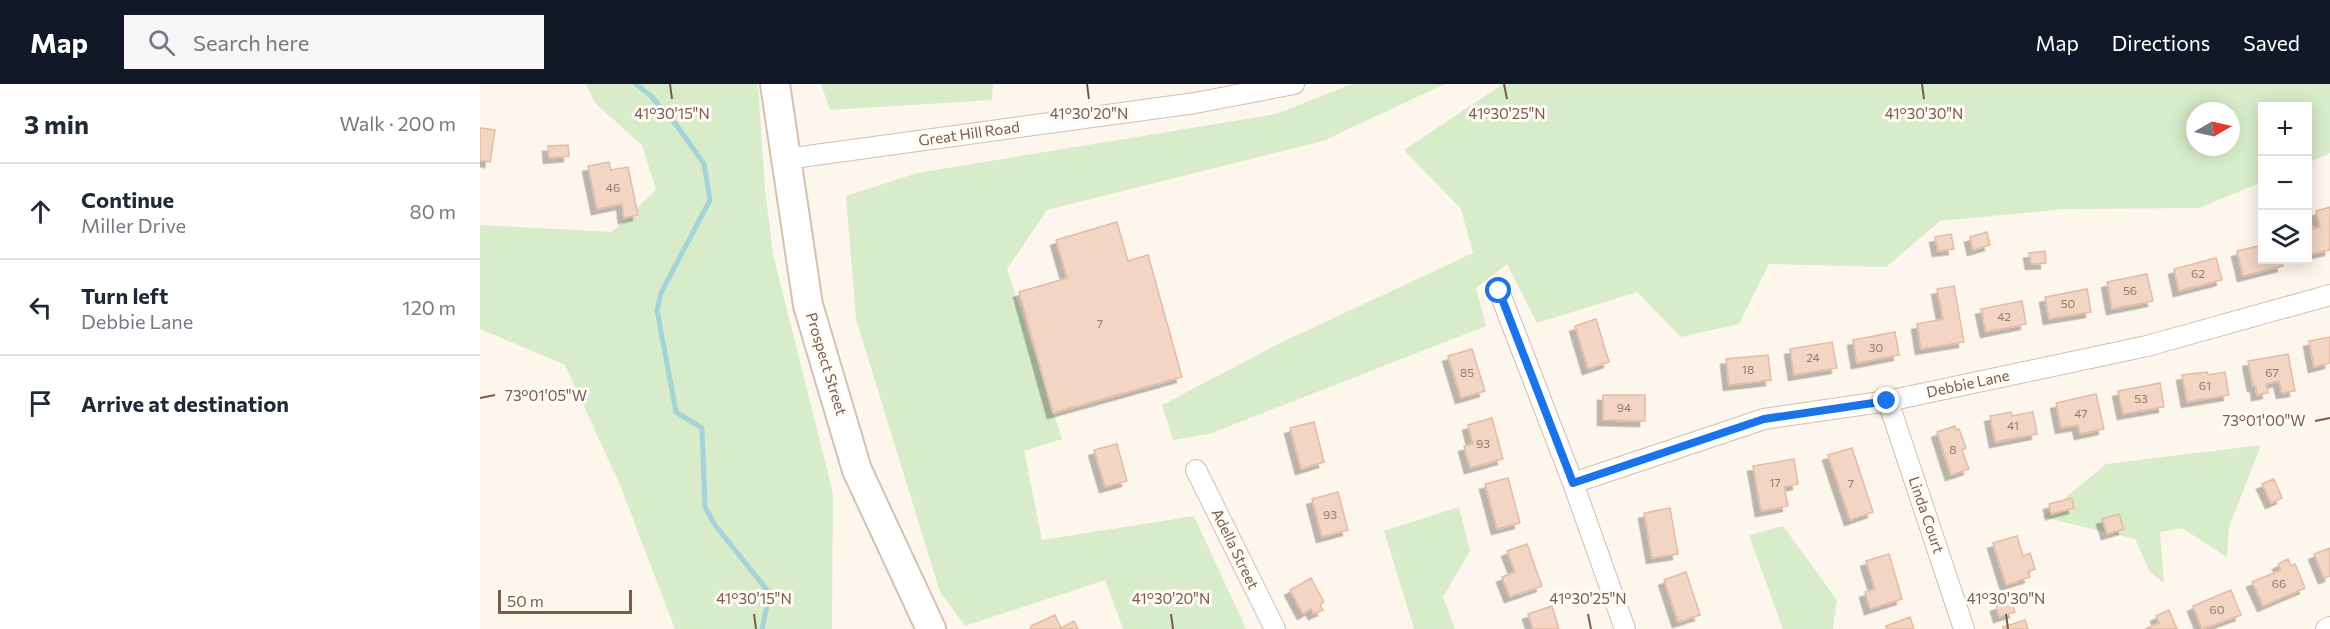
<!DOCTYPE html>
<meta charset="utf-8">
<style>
body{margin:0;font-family:Commissioner,sans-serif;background:#f6f6f7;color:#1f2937}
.controls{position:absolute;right:18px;top:18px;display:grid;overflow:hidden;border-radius:0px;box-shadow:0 3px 15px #0003}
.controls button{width:54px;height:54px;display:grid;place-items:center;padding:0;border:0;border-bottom:2px solid #e0e1e3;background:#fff;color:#1f2937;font:30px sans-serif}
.compass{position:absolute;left:1706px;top:18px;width:54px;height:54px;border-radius:50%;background:#fff;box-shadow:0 3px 15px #0003;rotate:81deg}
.scale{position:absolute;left:18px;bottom:15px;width:134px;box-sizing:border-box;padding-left:6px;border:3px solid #7a5c4d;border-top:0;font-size:16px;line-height:21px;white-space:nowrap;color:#7a5c4d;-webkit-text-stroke:4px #fffaf3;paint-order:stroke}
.stop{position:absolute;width:18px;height:18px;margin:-14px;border:4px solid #1a73e8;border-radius:50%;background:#fff}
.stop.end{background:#1a73e8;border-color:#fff;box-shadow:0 2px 6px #0008}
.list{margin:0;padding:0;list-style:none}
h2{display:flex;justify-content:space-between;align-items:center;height:78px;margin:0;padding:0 24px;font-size:26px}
h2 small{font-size:20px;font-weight:400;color:#747a83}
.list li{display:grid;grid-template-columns:39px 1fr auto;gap:18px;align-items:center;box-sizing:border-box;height:96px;padding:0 24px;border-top:2px solid #e0e1e3}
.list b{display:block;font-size:22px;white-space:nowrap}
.list p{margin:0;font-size:20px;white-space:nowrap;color:#747a83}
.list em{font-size:20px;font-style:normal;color:#747a83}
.icon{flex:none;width:33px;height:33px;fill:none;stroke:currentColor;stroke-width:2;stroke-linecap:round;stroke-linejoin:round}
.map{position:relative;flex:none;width:1850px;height:545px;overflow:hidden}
header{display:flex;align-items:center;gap:36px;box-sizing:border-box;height:84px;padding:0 30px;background:#111827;color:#fff}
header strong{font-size:28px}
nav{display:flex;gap:33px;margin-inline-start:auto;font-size:21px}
.search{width:420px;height:54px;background:#f6f6f7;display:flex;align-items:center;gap:15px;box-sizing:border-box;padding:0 21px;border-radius:0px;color:#747a83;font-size:22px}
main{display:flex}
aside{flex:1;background:#fff}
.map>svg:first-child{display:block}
.green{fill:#d8ecc9;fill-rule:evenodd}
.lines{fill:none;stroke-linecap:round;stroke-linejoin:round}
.stream{stroke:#a5d3da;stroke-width:5}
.building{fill:#f3d5c3;stroke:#e6bba3;stroke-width:1.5;filter:url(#shadow)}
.minor-casing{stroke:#d1beb0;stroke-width:22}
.secondary-casing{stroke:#d6c0b0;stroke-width:32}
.minor{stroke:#fff;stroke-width:20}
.secondary{stroke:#fff;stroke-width:28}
.route{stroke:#1a73e8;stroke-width:8}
.ticks{fill:none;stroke:#7a5c4d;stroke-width:2}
.labels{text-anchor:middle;stroke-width:6;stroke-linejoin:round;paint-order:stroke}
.number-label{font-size:12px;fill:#987a6a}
.street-label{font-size:15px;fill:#7a5c4d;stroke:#fffaf3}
.ticks-label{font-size:15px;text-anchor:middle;fill:#7a5c4d;stroke:#fffaf3;stroke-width:6;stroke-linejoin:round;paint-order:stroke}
</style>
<header>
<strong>Map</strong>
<div class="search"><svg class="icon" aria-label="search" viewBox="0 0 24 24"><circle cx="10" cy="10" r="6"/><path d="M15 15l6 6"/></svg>Search here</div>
<nav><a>Map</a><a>Directions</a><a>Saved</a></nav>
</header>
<main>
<aside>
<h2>3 min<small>Walk · 200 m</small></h2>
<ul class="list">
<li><svg class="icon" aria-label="ahead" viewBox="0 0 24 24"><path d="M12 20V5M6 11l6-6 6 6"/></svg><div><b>Continue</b><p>Miller Drive</p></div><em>80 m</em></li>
<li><svg class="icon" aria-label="left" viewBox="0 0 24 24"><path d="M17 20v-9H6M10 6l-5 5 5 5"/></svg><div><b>Turn left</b><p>Debbie Lane</p></div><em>120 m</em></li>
<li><svg class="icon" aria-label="arrive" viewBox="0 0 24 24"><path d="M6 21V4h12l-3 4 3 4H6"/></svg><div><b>Arrive at destination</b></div></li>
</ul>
</aside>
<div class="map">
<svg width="1850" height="545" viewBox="0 0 1850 545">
<defs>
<filter id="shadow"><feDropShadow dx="-5.5" dy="5.5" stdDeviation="0" flood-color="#0004"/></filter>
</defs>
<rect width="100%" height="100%" fill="#fdf6ec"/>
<!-- green -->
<path class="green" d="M106,0H278L285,105L293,170L353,409L352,545H195L140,401L85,281L0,245V141L132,148L176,106L162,61L115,19Z
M341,0H513L512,16L350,26Z
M872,0H965L843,57L567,126L527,185L582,355L544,367L562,456L714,432L766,545H643L625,496L485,542L460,508L376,235L366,112L437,89L796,30Z
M1023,0H1850V69L1828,79V22H1782V98L1719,124L1585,125L1460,137L1406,183L1289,180L1259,240L1201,253L1157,208L1057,239L1027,180L996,204L1006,242L729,350L693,356L682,321L800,259L993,169L981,125L924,66ZM1715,27H1751V63H1715Z
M1781,361L1749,443L1747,473L1702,444L1680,448L1684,499L1670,488L1655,455L1562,433L1626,380Z
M979,423L990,467L963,513L975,545H934L904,447Z
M1303,442L1357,516L1353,545H1303L1269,451Z"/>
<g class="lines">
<!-- stream -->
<path class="stream" d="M156,0L172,13L197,42L224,80L230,116L181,209L177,226L196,328L222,344L225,423L235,441L287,506L288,517L282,545"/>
</g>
<!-- building -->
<path class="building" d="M0,44L15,46L10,78L0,76Z
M88,61L89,72L69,74L68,62Z
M129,78L131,86L148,83L158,131L144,134L142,120L117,125L108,82Z
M1850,123V166L1828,171V146L1840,143L1836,127Z
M637,138L648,177L668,171L702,293L573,329L539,208L587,194L576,156Z
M1507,148L1510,161L1493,166L1490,153Z
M1471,150L1474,165L1458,167L1455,153Z
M1782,161V176H1801L1803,182L1763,192L1757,167Z
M1565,167L1566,179L1551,180L1549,169Z
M1736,174L1742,196L1699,207L1694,185Z
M1667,190L1673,217L1632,225L1627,198Z
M1474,202L1484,258L1441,265L1437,240L1463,235L1457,205Z
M1607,205L1611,228L1569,235L1565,213Z
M1542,217L1546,240L1506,248L1501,225Z
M1116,235L1129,278L1108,285L1095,242Z
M1415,248L1419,271L1377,279L1373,256Z
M1850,253V279L1834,283L1829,257Z
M1352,258L1357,284L1314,291L1310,265Z
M992,265L1005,307L981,314L968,272Z
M1808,270L1815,307L1802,309L1799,297L1786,300L1788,309L1777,311L1776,302H1773L1768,277Z
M1288,271L1291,296L1249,301L1246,275Z
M1727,288L1728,291L1745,288L1749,311L1707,318L1702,291Z
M1680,299L1684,323L1643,330L1638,307Z
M1616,310L1624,345L1600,350L1598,341L1581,344L1576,319Z
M1123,311H1165V337L1123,336Z
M1531,328L1532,332L1553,328L1557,350L1515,358L1510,332Z
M1012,334L1023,375L990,384L984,362L993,360L988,341Z
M834,338L844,378L821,385L810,344Z
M1475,342L1476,346L1479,345L1486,364L1482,366L1489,385L1471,391L1457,348Z
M637,360L647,397L625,403L614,366Z
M1372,364L1393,428L1370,436L1348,371Z
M1314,375L1318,400L1304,403L1308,422L1281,427L1273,382Z
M1028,394L1040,439L1017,445L1005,400Z
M1794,395L1802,414L1791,419L1782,400Z
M858,408L868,446L842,453L832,415Z
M1592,414L1594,424L1571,430L1569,420Z
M1190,424L1198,470L1172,474L1164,429Z
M1639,430L1644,445L1627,450L1622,435Z
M1537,452L1543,472L1550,469L1555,485L1548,488L1550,493L1526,501L1513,459Z
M1047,460L1062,502L1030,513L1022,493L1035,488L1027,467Z
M1850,464V492L1844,494L1834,470Z
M1409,470L1422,515L1390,525L1385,508L1395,505L1386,477Z
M1808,475L1811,482L1815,480L1825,504L1783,522L1772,498L1801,486L1798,480Z
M1206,488L1220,531L1198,538L1184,496Z
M831,494L844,518L840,521L843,526L834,530L831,525L823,530L810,506Z
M1751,506L1761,531L1722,545L1713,522Z
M1531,517L1535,528L1519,533L1516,522Z
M1072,522L1079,545H1053L1048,530Z
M1689,526L1697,545H1665L1679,539L1676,532Z
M575,531L581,544L594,537L598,545H551V542Z
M1430,533L1434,545H1407L1406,542Z
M1545,536L1548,545H1523V543Z"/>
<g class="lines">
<defs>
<path id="minor" d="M306,75L715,19L814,0
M1019,207L1093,399L1145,545
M1408,317L1484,545
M716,386L795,545
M1093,399L1284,335L1408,317L1667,262L1850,211
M1846,545L1850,543"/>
<path id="secondary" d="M295,0L328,221L377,386L451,545"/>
</defs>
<!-- minor casing -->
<use href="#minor" class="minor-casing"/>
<!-- secondary casing -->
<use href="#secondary" class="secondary-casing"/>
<!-- minor -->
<use href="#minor" class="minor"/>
<!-- secondary -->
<use href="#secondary" class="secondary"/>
</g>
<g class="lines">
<!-- route -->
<path class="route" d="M1019,207L1093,399L1284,335L1407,317"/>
</g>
<!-- ticks -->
<path class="ticks" d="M190,0L192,15M607,0L609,15M1024,0L1027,15M1442,0L1444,15M0,314L15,311M1835,337L1850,334M274,530L276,545M691,530L693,545M1108,530L1111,545M1526,530L1528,545"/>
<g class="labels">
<!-- number labels -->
<g class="number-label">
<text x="133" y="108">46</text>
<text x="1718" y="194">62</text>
<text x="1650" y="211">56</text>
<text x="1588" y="224">50</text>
<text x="1524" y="237">42</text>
<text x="620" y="244">7</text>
<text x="1396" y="268">30</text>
<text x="1333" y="278">24</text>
<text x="1268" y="290">18</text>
<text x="987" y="293">85</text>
<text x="1792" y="293">67</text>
<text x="1725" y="306">61</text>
<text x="1661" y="319">53</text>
<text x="1144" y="328">94</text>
<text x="1601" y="334">47</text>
<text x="1533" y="346">41</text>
<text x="1003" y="364">93</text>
<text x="1473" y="370">8</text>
<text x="1295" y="403">17</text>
<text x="1371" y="404">7</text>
<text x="850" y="435">93</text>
<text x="1799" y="504">66</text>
<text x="1737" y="530">60</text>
</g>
<!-- street labels -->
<g class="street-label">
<text transform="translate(489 50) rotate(-8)" y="5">Great Hill Road</text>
<text transform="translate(346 280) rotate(73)" y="5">Prospect Street</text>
<text transform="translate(1488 300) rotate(-12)" y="5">Debbie Lane</text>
<text transform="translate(1446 431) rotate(71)" y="5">Linda Court</text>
<text transform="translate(755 465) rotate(64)" y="5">Adella Street</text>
</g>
</g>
<g class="ticks-label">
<text x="192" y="35">41°30'15"N</text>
<text x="609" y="35">41°30'20"N</text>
<text x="1027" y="35">41°30'25"N</text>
<text x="1444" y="35">41°30'30"N</text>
<text x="66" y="317">73°01'05"W</text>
<text x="1784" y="342">73°01'00"W</text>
<text x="274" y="520">41°30'15"N</text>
<text x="691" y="520">41°30'20"N</text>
<text x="1108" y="520">41°30'25"N</text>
<text x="1526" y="520">41°30'30"N</text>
</g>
</svg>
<div class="controls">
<button>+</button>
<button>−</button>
<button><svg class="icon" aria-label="layers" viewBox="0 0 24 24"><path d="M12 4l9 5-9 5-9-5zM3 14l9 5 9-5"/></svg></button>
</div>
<svg class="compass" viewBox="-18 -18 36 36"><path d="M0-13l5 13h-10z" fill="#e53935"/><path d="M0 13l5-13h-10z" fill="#747a83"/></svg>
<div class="scale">50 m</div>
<div class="stop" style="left:1019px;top:207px"></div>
<div class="stop end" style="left:1407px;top:317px"></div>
</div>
</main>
